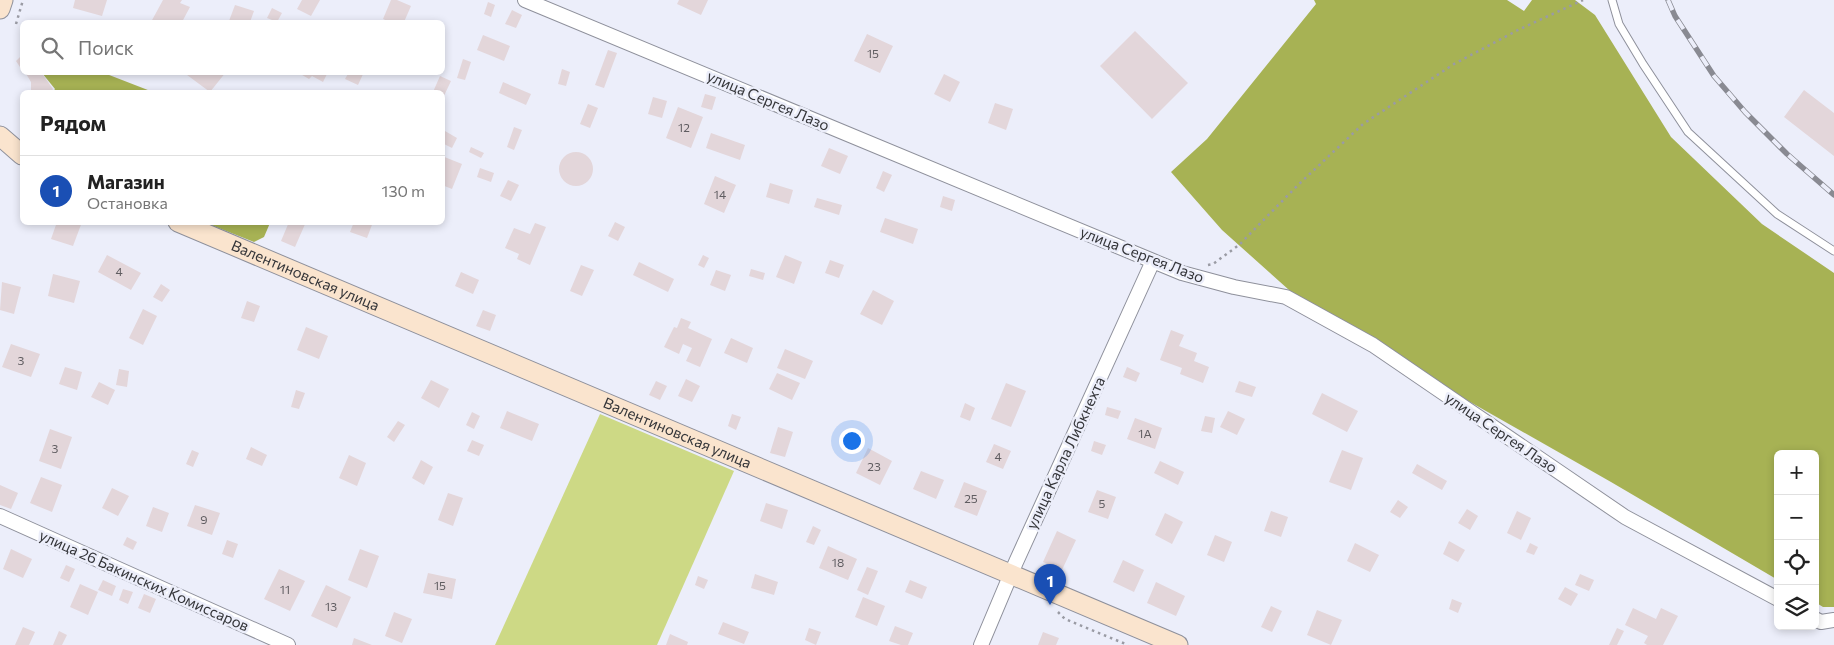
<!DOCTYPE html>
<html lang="ru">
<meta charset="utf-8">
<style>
body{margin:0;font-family:Commissioner,sans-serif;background:#f2f2f2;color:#222}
.controls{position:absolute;right:15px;bottom:15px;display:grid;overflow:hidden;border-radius:8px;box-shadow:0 2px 8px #0003}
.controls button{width:45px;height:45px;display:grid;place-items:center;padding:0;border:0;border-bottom:1px solid #e0e0e0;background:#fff;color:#222;font:25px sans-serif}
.you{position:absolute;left:851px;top:440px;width:18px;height:18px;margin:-12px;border:4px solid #fff;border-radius:50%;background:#1a73e8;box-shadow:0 0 0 8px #1a73e833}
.badge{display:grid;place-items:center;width:32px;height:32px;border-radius:50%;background:#126169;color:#fff;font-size:16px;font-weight:700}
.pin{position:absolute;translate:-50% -41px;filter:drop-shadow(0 1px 2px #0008)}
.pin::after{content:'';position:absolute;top:26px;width:18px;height:15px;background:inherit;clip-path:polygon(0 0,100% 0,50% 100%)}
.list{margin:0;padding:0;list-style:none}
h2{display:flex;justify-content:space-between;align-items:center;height:65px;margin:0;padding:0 20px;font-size:21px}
h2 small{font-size:16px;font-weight:400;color:#767676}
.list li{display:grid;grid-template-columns:32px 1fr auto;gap:15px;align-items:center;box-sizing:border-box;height:70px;padding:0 20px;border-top:1px solid #e0e0e0}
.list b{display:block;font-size:19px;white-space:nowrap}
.list p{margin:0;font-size:16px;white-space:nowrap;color:#767676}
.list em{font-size:16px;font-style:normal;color:#767676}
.icon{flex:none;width:28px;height:28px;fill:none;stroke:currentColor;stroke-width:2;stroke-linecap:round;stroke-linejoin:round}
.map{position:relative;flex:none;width:1834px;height:645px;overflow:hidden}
.search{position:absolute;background:#fff;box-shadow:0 2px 8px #0003;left:20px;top:20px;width:425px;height:55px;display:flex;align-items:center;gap:12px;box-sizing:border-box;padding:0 18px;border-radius:8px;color:#767676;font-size:19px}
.panel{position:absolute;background:#fff;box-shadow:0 2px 8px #0003;left:20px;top:90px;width:425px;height:135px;border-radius:8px}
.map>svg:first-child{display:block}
.green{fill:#cdd985}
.forest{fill:#a7b254}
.building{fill:#e3d6da}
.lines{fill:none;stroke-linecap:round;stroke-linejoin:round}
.lane-casing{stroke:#8e909b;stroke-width:9}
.street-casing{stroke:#8e909b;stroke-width:16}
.secondary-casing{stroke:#8e909b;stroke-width:21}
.path{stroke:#9a9ba4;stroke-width:2.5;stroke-dasharray:2.5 4;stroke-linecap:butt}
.lane{stroke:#fff;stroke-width:7}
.street{stroke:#fff;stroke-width:14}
.secondary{stroke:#fae4ce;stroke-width:19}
.rail-casing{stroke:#898a92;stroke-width:5.5}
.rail{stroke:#eceefa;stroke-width:4;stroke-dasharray:11;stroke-linecap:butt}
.labels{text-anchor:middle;stroke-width:5;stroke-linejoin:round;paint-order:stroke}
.number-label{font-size:12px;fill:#605d61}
.street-label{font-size:15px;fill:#343539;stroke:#eceefa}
</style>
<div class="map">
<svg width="1834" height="645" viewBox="0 0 1834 645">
<rect width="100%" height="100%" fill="#eceefa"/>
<!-- green -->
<path class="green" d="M600,414L734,471L657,645H495Z"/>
<!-- forest -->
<path class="forest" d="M1314,0H1507L1524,11L1532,0H1575L1595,15L1671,137L1762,224L1834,273V607H1823L1815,602V454H1778V580L1611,482L1317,315L1222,230L1171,172L1207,139L1316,4Z
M42,73H104L153,92H53L55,89Z
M206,223H270L264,237L254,242Z"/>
<!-- building -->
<path class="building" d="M75,0H107L102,16L73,8Z
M163,0H182L180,3L190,7L182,22H151Z
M302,0H320L311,16L297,9Z
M391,0H397L411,6L404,22H390L383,19Z
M679,0H708L701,15L677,4Z
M488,2L495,5L491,17L484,14Z
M235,5L254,11L250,22L229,21Z
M272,8L282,13L277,22L267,18Z
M512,10L522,15L516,28L505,24Z
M1135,31L1188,83L1152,119L1100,66Z
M867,34L893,46L880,73L854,61Z
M483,35L510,46L504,61L477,50Z
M608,50L617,53L604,88L595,85Z
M22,55V70L16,61Z
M463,59L471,62L465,80L457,78Z
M562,69L570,72L566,86L558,84Z
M25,72H41L53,89L51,92H31V82Z
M183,72H226L210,92Z
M297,72H328L323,82L312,76L309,79Z
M349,72H364L358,85L345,79Z
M944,74L960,82L950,102L934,94Z
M440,76L451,81L442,100V92H433Z
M503,82L531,94L526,105L499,93Z
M1804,90L1834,113V156L1784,117Z
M705,94L716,97L712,110L701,107Z
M653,97L667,101L662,118L648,114Z
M995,103L1013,109L1006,130L988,123Z
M588,104L598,108L590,128L580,124Z
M678,107L703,117L691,148L666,138Z
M514,127L522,130L514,150L507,147Z
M445,131L457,138L452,148L442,143V135Z
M711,133L745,145L740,160L706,148Z
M471,147L484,153L481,158L469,152Z
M829,148L848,156L840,174L821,166Z
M559 169a17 17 0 1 1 34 0a17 17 0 1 1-34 0Z
M442,156L462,164L452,189L442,185Z
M480,168L494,173L491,182L477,177Z
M883,171L892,175L884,192L876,188Z
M715,176L736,185L724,213L704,204Z
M508,180L519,185L511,201L500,196Z
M770,183L793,190L789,204L766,197Z
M943,196L955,200L952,211L940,207Z
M817,198L842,205L839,215L814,207Z
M885,218L918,229L913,244L880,232Z
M57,222H82L73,246L51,239Z
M289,222H306L295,247L281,241Z
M354,222H373L367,238L350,232Z
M615,222L625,227L618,241L608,236Z
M535,223L546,227L530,265L517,259L519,254L505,248L514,228L530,234Z
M107,255L141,273L131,290L98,272Z
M703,255L709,258L704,268L698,265Z
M785,255L802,262L794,284L776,277Z
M830,260L844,265L839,278L825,273Z
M639,262L674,279L668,292L633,275Z
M581,265L594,270L582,296L570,291Z
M751,269L765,273L763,280L749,276Z
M716,270L731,275L725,291L710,285Z
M461,272L479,280L473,294L455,286Z
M53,274L80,281L74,303L48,296Z
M2,282L21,287L14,314L0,310Z
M161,284L170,290L162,302L153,297Z
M873,290L894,301L882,325L860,314Z
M247,301L260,306L254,322L241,318Z
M143,309L157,316L143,345L129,338Z
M483,310L496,315L490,331L476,326Z
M681,318L691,322L688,328L712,339L700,367L686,361L692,348L683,344L679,354L664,347L674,327L677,328Z
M306,327L328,336L319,359L297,350Z
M1171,330L1184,335L1179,346L1197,353L1194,361L1209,367L1203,383L1180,374L1182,368L1160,360Z
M731,338L753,348L747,363L724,353Z
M11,344L40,354L31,377L2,367Z
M785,349L813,361L805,379L777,368Z
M65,367L82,372L77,390L59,384Z
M1127,367L1140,373L1136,382L1123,377Z
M119,369L129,371L127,387L116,385Z
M777,373L800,383L792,400L769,389Z
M686,379L700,386L692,402L678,396Z
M431,380L449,389L439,408L421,398Z
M656,381L667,386L660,400L649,395Z
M1239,381L1256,387L1252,397L1235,392Z
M99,382L115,390L108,405L91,397Z
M1006,383L1026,391L1011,427L991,419Z
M296,390L305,393L299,409L291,407Z
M1322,393L1358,411L1347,432L1312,414Z
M965,403L975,408L970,421L960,417Z
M1107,407L1121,411L1118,419L1105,415Z
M507,411L539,424L532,441L500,428Z
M1228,411L1245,419L1237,435L1220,427Z
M472,412L480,416L474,429L466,425Z
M732,414L741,417L736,430L728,426Z
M1205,416L1215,418L1212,433L1201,431Z
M1135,418L1162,428L1155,449L1127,439Z
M398,421L405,425L394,442L387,437Z
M778,427L793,432L785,457L770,453Z
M50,429L72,437L61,469L39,461Z
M472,440L484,445L479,456L467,451Z
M1094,441L1106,445L1102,455L1091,451Z
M994,444L1011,451L1003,469L986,462Z
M251,447L267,455L262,466L246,459Z
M868,448L892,461L880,485L856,473Z
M192,450L199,453L193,467L186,464Z
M1342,450L1363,458L1351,490L1329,482Z
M349,455L366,463L357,486L339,478Z
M421,460L433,467L424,485L412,478Z
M1160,461L1184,472L1178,485L1154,473Z
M1417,464L1447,481L1442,490L1412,473Z
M921,471L944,480L936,499L913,489Z
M41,477L62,485L52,512L30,503Z
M964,482L987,491L977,516L954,507Z
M0,485L18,493L11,509L0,505Z
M112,488L129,496L118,516L102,508Z
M1097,490L1116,497L1108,519L1088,512Z
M448,493L463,498L453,526L438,520Z
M1398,500L1408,507L1400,518L1390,512Z
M766,503L788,510L782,529L760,521Z
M195,505L220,513L212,535L187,526Z
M153,507L169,513L162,532L146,526Z
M1467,509L1478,516L1470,530L1458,523Z
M1271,511L1288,517L1281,537L1264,531Z
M1517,511L1531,518L1521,540L1507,533Z
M1165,513L1183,522L1172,544L1155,535Z
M813,526L821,530L814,545L806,542Z
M1057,531L1076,540L1062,570L1043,562Z
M1215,535L1232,542L1224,562L1207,555Z
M127,537L137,542L133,550L123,545Z
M227,540L238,544L233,558L222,554Z
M1449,541L1465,550L1458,562L1443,554Z
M1355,543L1379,555L1370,572L1347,561Z
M1530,543L1538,547L1534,555L1526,552Z
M828,546L857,559L848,580L819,568Z
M11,549L32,559L23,578L3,569Z
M360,549L379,556L367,588L348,580Z
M1123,560L1144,570L1134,592L1113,582Z
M66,565L75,569L69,582L60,578Z
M867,567L878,571L868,595L857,590Z
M279,569L305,581L290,611L264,599Z
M428,573L456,579L452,599L423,593Z
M755,574L778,582L774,595L751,588Z
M1580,574L1594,580L1589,591L1575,585Z
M698,576L708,580L704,589L695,585Z
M103,580L116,586L112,596L98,590Z
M910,580L927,587L922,599L905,592Z
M1156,582L1185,596L1176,616L1147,603Z
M80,584L98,592L88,615L70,607Z
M326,585L351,597L337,628L311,616Z
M1565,587L1578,594L1571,606L1558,599Z
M123,589L133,592L128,604L119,600Z
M144,594L156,599L150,613L138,608Z
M863,597L885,606L877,626L855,617Z
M1452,599L1462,603L1458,613L1449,609Z
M1271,606L1282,611L1272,632L1261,627Z
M1633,608L1656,619L1661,608L1678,616L1663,645H1647L1644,643L1648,636L1625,625Z
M1317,610L1342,620L1331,645L1307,635Z
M394,612L412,619L402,643L385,636Z
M723,622L749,632L744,644L718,634Z
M895,626L913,633L908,645H901L889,641Z
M23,627L35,632L29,645H15Z
M809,628L821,632L816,645L805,640Z
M1617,628L1624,631L1617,645H1609Z
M59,631L67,635L62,645H53Z
M1043,632L1059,638L1056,645H1038Z
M670,634L688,642L687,645H666Z
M354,638L372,645H352Z"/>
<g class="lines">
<defs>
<path id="lane" d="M1612,0L1619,24L1643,64L1688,132L1777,214L1834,251"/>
<path id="street" d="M525,0L1153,261L1182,273L1234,287L1286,297L1373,345L1625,517L1778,599
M0,516L288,645
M1815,619L1821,622L1834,620
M981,645L1016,562L1153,261"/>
<g id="secondary">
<path d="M0,9L3,0"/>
<path d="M0,136L22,155"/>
<path id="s1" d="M178,222L1178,645"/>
</g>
</defs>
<!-- lane casing -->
<use href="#lane" class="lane-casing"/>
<!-- street casing -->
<use href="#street" class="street-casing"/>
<!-- secondary casing -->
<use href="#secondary" class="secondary-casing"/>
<!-- path -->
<path class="path" d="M16,24L23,0
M1208,265L1213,264L1239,245L1298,185L1363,124L1454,64L1518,30L1583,0
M1058,612L1065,619L1128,645"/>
<!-- lane -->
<use href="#lane" class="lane"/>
<!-- street -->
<use href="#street" class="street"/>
<!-- secondary -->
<use href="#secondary" class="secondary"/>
<defs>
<path id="rail" d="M1668,0L1675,16L1714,76L1745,112L1787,154L1834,195"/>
</defs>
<!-- rail casing -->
<use href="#rail" class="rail-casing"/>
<!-- rail -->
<use href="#rail" class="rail"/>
</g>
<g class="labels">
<!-- number labels -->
<g class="number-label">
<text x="873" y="58">15</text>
<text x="684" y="132">12</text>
<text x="720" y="199">14</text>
<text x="119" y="276">4</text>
<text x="21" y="365">3</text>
<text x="1145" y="438">1А</text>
<text x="55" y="453">3</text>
<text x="998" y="461">4</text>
<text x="874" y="471">23</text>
<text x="971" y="503">25</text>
<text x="1102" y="508">5</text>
<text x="204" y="524">9</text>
<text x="838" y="567">18</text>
<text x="440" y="590">15</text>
<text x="285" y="594">11</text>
<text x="331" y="611">13</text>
</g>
<!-- street labels -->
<g class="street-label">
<text transform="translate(768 101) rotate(23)" y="5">улица Сергея Лазо</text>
<text transform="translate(1142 255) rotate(21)" y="5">улица Сергея Лазо</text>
<text dy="5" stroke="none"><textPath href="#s1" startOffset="138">Валентиновская улица</textPath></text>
<text dy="5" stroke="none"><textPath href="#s1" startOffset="542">Валентиновская улица</textPath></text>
<text transform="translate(1501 433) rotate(34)" y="5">улица Сергея Лазо</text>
<text transform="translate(1066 453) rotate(-65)" y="5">улица Карла Либкнехта</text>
<text transform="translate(144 581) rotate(24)" y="5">улица 26 Бакинских Комиссаров</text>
</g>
</g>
</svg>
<div class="controls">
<button>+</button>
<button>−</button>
<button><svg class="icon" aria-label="locate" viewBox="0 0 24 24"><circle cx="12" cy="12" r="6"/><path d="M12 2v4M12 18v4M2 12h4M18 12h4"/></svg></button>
<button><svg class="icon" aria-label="layers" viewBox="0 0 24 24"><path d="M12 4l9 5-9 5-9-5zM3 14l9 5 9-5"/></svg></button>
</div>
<div class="you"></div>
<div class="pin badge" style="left:1050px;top:605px;background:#1a4fb4">1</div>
<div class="search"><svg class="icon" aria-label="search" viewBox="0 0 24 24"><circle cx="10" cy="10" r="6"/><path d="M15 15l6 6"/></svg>Поиск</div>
<section class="panel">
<h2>Рядом<small></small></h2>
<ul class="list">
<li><span class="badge" style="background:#1a4fb4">1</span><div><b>Магазин</b><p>Остановка</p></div><em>130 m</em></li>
</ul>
</section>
</div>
